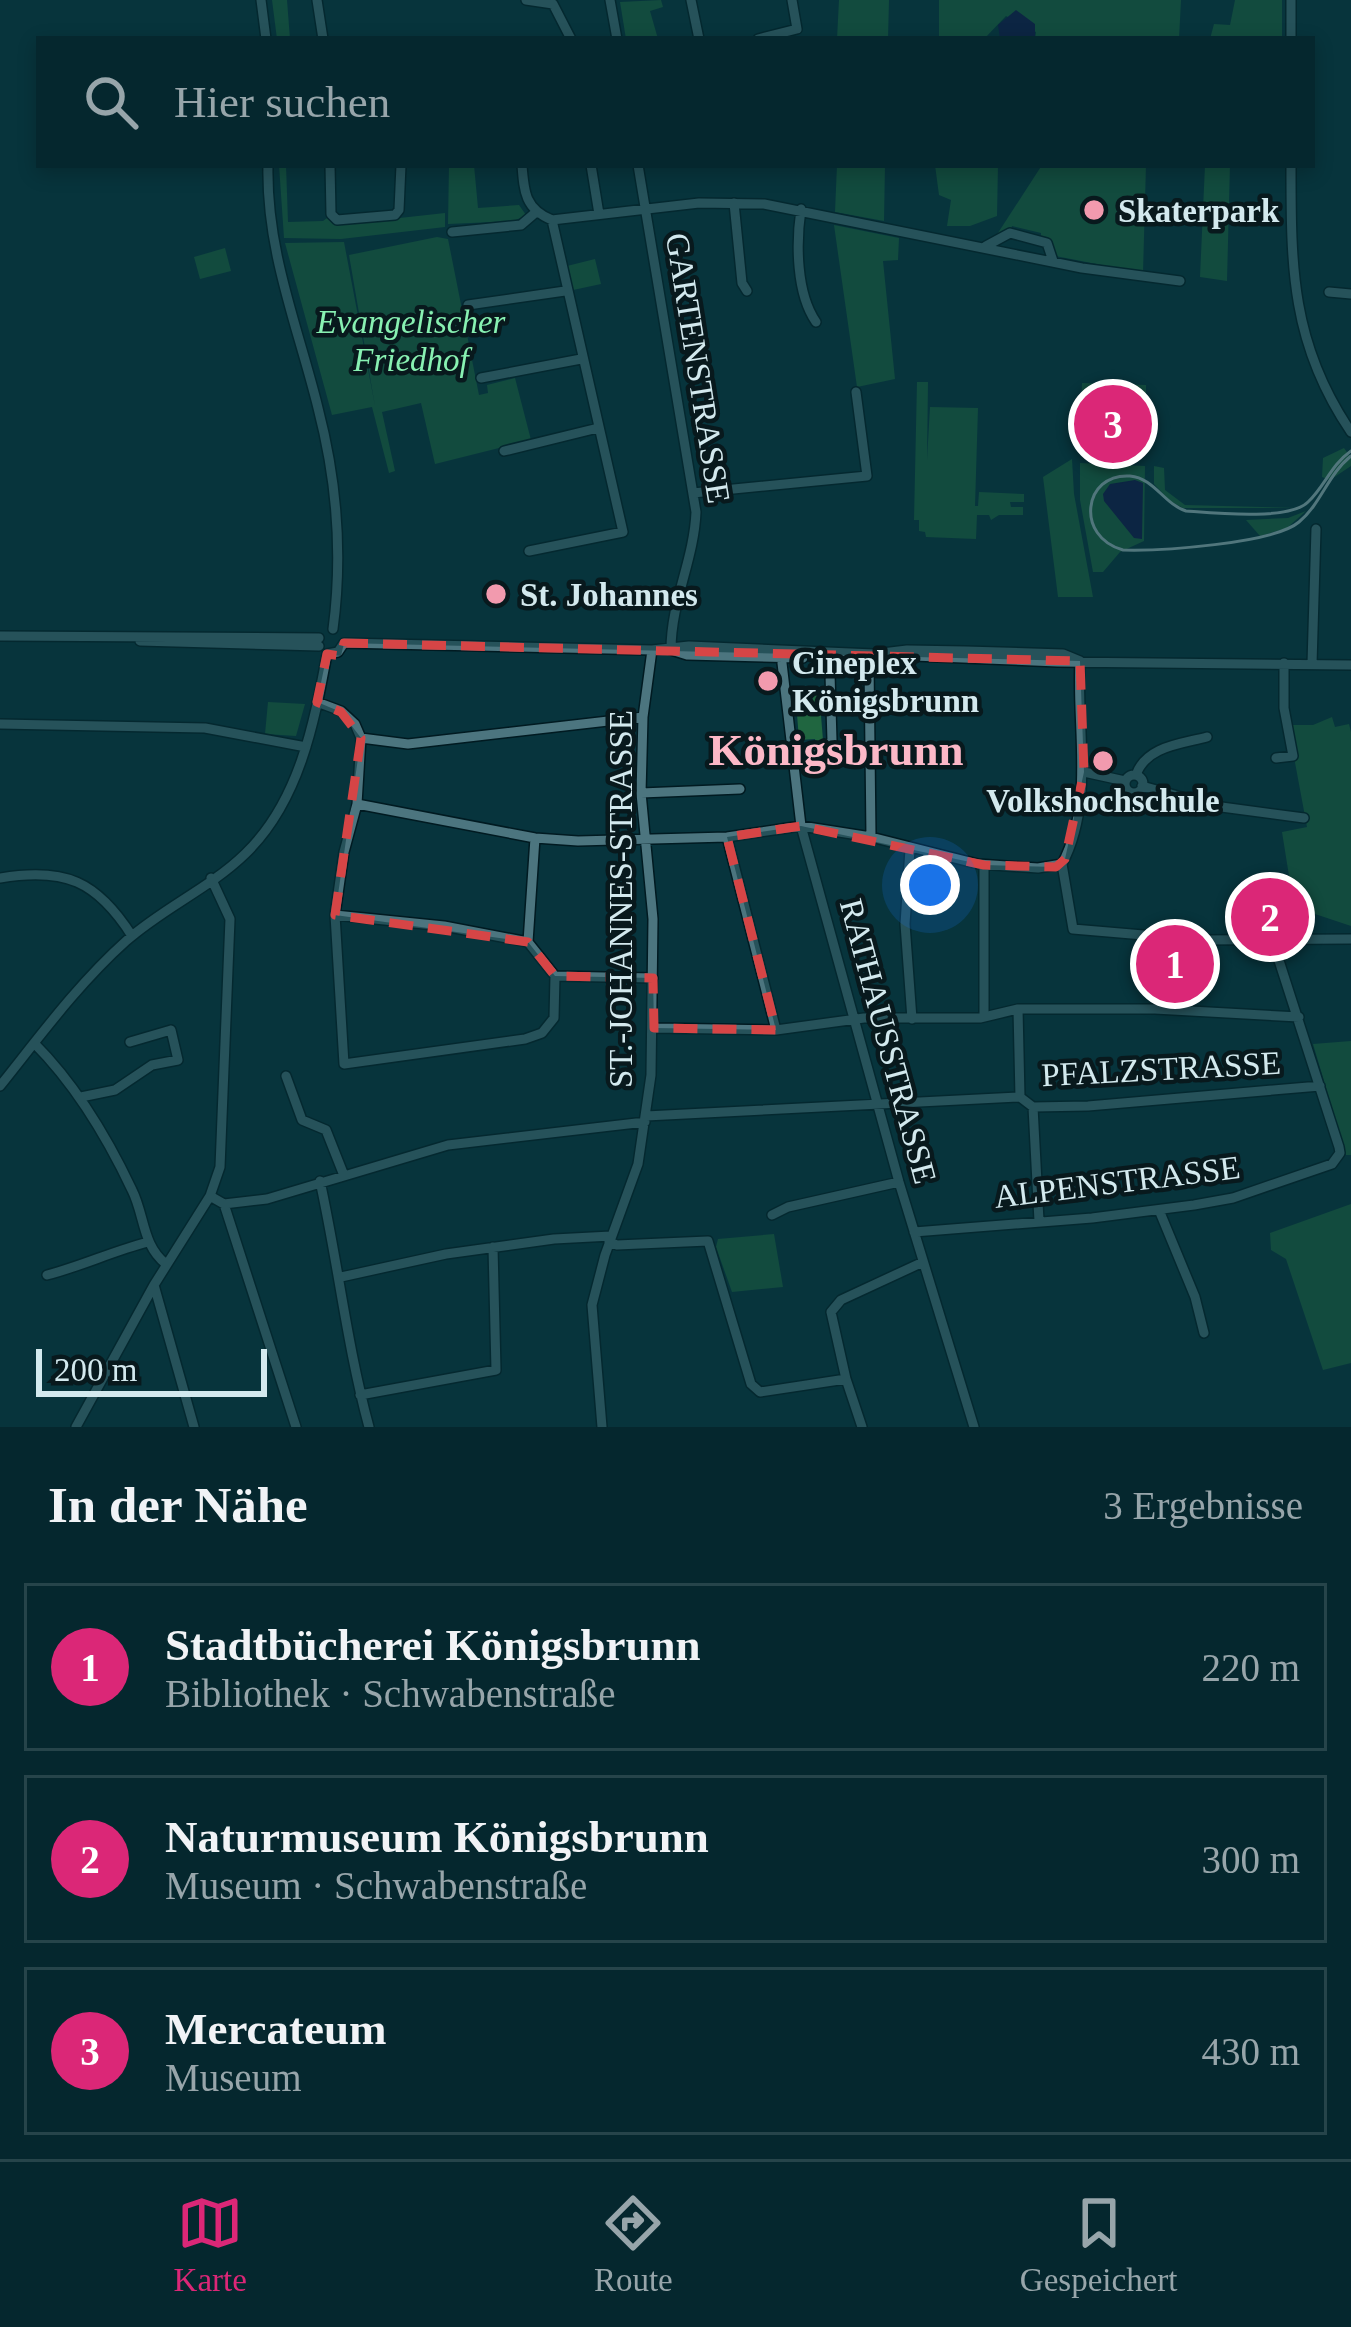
<!DOCTYPE html>
<html lang="de">
<meta charset="utf-8">
<style>
body{margin:0;font-family:"Times New Roman",serif;background:#0e2f36;color:#f1f3f6}
.scale{position:absolute;left:36px;bottom:30px;width:231px;box-sizing:border-box;padding-left:12px;border:6px solid #d3e9ee;border-top:0;font-size:33px;line-height:42px;white-space:nowrap;color:#d3e9ee;-webkit-text-stroke:9px #08191d;paint-order:stroke}
.you{position:absolute;left:930px;top:885px;width:42px;height:42px;margin:-30px;border:9px solid #fff;border-radius:50%;background:#1a73e8;box-shadow:0 0 0 18px #1a73e833}
.badge{display:grid;place-items:center;width:78px;height:78px;border-radius:50%;background:#db2777;color:#fff;font-size:39px;font-weight:700}
.pin{position:absolute;translate:-50% -50%;border:6px solid #fff;box-shadow:0 3px 12px #0006}
.list{margin:0;padding:0;list-style:none}
h2{display:flex;justify-content:space-between;align-items:center;height:156px;margin:0;padding:0 48px;font-size:51px}
h2 small{font-size:39px;font-weight:400;color:#97a5aa}
.list li{display:grid;grid-template-columns:78px 1fr auto;gap:36px;align-items:center;box-sizing:border-box;height:168px;margin:0 24px 24px;padding:0 24px;border:3px solid #26444a;border-radius:0px}
.list b{display:block;font-size:45px;white-space:nowrap}
.list p{margin:0;font-size:39px;white-space:nowrap;color:#97a5aa}
.list em{font-size:39px;font-style:normal;color:#97a5aa}
.icon{flex:none;width:66px;height:66px;fill:none;stroke:currentColor;stroke-width:2;stroke-linecap:round;stroke-linejoin:round}
.map{position:relative;flex:none;width:1351px;height:1427px;overflow:hidden}
.search{position:absolute;background:#05272e;box-shadow:0 6px 18px #0003;left:36px;right:36px;top:36px;height:132px;display:flex;align-items:center;gap:30px;box-sizing:border-box;padding:0 42px;border-radius:0px;color:#97a5aa;font-size:45px}
.sheet{height:732px;background:#05272e}
nav{display:flex;justify-content:space-around;align-items:center;box-sizing:border-box;height:168px;border-top:3px solid #26444a;background:#05272e;font-size:33px;color:#97a5aa}
nav a{display:grid;justify-items:center;gap:6px}
nav .on{color:#db2777}
.map>svg:first-child{display:block}
.green{fill:#206640}
.water{fill:#13124c}
.lines{fill:none;stroke-linecap:round;stroke-linejoin:round}
.minor-casing{stroke:#001a21;stroke-width:12}
.minor{stroke:#4c757f;stroke-width:9}
.tram{stroke:#aac5cb;stroke-width:3}
.marked{fill:none;stroke:#d64546;stroke-width:9;stroke-dasharray:24 15;stroke-linejoin:round}
.poi-dot{fill:#f29aae;stroke:#08191d;stroke-width:4.5}
.labels{text-anchor:middle;stroke-width:9;stroke-linejoin:round;paint-order:stroke}
.poi-label{font-size:33px;font-weight:bold;fill:#d3e9ee;stroke:#08191d;text-anchor:start}
.park-label{font-size:33px;font-style:italic;fill:#88f1b2;stroke:#08191d}
.street-label{font-size:33px;fill:#d3e9ee;stroke:#08191d}
.district-label{font-size:45px;font-weight:bold;fill:#fcb8c7;stroke:#08191d}
</style>
<div class="map">
<svg width="1351" height="1427" viewBox="0 0 1351 1427">
<rect width="100%" height="100%" fill="#07343d"/>
<!-- green -->
<path class="green" d="M272,0H287L290,39H277Z
M661,0L663,7L650,11L658,39H626L620,2Z
M839,0H889L888,39H837Z
M939,0H1181L1179,39H1035L1036,32L1006,16L984,39L939,37Z
M1235,0H1282V39H1210L1214,24L1230,25Z
M279,165H286L288,222L323,221L327,218L336,225L445,213V227L341,239L284,238Z
M449,165H474L478,208L519,205L526,215L514,221L448,224Z
M837,165H885L884,221L835,212Z
M935,165H998L997,216L970,226H947L951,200L939,195Z
M1042,165H1146L1143,273L1045,254L1047,239L1041,240V233L1012,226L1010,233L996,236Z
M1205,165H1230L1227,281L1200,277Z
M834,225L899,238L898,260L883,261L895,379L857,387Z
M437,237L448,239L479,395L488,393L487,385L515,378L531,440L435,464L421,403L382,412L395,471L389,473L372,407L332,415L285,243L344,242L375,406L349,255Z
M225,248L231,271L200,279L194,257Z
M595,259L601,284L573,290L567,266Z
M917,382H928L927,460L930,407L978,408L975,506H978L979,492L1024,494V502H1010L1011,507H1023V515H999L991,520L989,515H977L976,539L926,537L925,532L919,531V520H914Z
M1082,383L1146,385V438L1140,436L1141,391L1088,389L1087,410L1081,407Z
M1344,448L1351,458V466L1330,480L1322,477L1323,458Z
M1072,459L1074,494L1093,597H1058L1043,477Z
M1080,463L1145,466L1144,541L1120,552L1103,572H1093L1080,500Z
M1154,466L1164,468L1165,490L1185,505L1296,508H1183L1170,501L1154,484Z
M1306,511L1287,528L1260,536L1246,520L1288,518Z
M819,691L823,740L829,738L816,745L815,739L799,740L797,714L814,711L812,692Z
M268,702L305,704L296,736L265,734Z
M1332,717L1335,727L1349,724L1351,732V926L1294,907L1282,832L1307,827L1288,725H1313Z
M1351,1041V1155H1346L1313,1044Z
M1351,1204V1363L1323,1370L1286,1259L1271,1250L1270,1233Z
M774,1234L783,1287L732,1292L716,1247L718,1239Z"/>
<!-- water -->
<path class="water" d="M1016,10L1035,24V39H1000L998,25Z
M1135,480L1143,483L1142,539L1134,538L1104,501L1103,494L1110,484Z"/>
<g class="lines">
<defs>
<path id="minor" d="M261,0L266,39
M317,0L323,39
M526,0L553,4L571,39
M610,0L617,39
M691,0L699,39
M1291,0V39
M758,39L797,29L792,0
M268,165C266,251 298,327 318,408C337,481 343,554 333,629
M330,165L331,214L337,220L395,215L399,210L401,165
M522,165C524,192 525,209 552,220L699,203L764,204L1082,268L1180,281
M591,165L599,214
M638,165L696,512C694,560 671,601 671,650
M1291,165C1291,267 1291,344 1351,432
M734,203L742,283L747,291
M801,209C796,243 796,293 816,322
M452,232L521,225L535,213
M986,246L1010,233L1047,243L1053,261
M1329,292L1351,294
M468,305L565,291
M481,378L581,359
M504,451L598,428
M693,493L867,476L856,392
M529,551L623,532L552,220
M0,636L319,638
M140,641L319,646
M671,650L687,655L803,658
M327,654L338,652L344,643L652,650L689,646L874,654L907,650L965,651L1063,654L1080,661
M889,655L1058,662L1351,665
M782,663L801,826L899,1182L974,1427
M1312,664L1316,529
M317,702L341,711L355,724L361,738L357,804L344,852L335,915L344,1064L525,1039L542,1033L554,1018L555,976
M0,724L205,728L306,747
M361,738L408,744L643,717
M791,750L825,747L832,741L830,674
M1276,758L1293,756L1284,708V663
M1084,772L1125,781
M1125 784a9 9 0 1 1 18 0a9 9 0 1 1-18 0Z
M1136,775C1146,746 1181,744 1207,737
M1142,786L1214,806L1304,818
M641,793L740,789
M357,804L535,838L578,841L727,837L801,826L871,837L978,864L1038,868L1062,864
M727,837L776,1030
M871,837L869,663L874,654
M910,849L905,924L912,1019
M1062,864L1073,929L1202,940L1351,939
M1062,864C1095,802 1076,727 1080,661
M984,865V1014
M0,878C65,867 97,881 132,936
M335,915L444,926L528,942
M528,942L555,976L653,978
M528,942L535,838
M1018,1009L1020,1097
M654,1028L776,1030L864,1018H980L1018,1009H1155L1299,1017
M34,1043C76,1085 107,1137 132,1190C145,1216 142,1245 166,1264
M286,1076L302,1120L326,1130L343,1173
M0,1086C40,1036 78,984 126,941C163,908 210,888 245,854C299,802 314,724 327,654
M81,1097L115,1090L152,1065L178,1060L171,1030L130,1042
M1033,1107L1039,1221
M646,1116L1020,1097L1033,1107L1088,1106L1320,1086
M320,1181C338,1263 347,1346 369,1427
M210,1196L224,1204L267,1199L448,1145L645,1122
M224,1204L296,1427
M1159,1210L1195,1297L1204,1333
M772,1215L788,1207L899,1182
M914,1232L1092,1218L1194,1205L1233,1198L1332,1164L1340,1153L1339,1147L1273,942
M609,1242L617,1245L708,1241L751,1384L760,1392L846,1379
M47,1275C82,1266 113,1251 148,1242
M341,1277L446,1254L554,1239L611,1236
M154,1285L194,1427
M360,1395L496,1370L493,1247
M76,1427L154,1285L210,1196L220,1167L230,919L211,878
M602,1427L592,1305L605,1255L638,1164L651,1075L653,919L641,793L643,717L652,650
M862,1427L846,1379L831,1312L841,1300L923,1262"/>
</defs>
<!-- minor casing -->
<use href="#minor" class="minor-casing"/>
<!-- minor -->
<use href="#minor" class="minor"/>
<!-- tram -->
<path class="tram" d="M1351,451C1331,465 1325,486 1308,502C1289,521 1213,513 1186,511C1164,504 1154,478 1130,476C1083,473 1075,537 1123,550C1159,551 1273,544 1299,522C1321,504 1328,474 1351,456"/>
</g>
<!-- marked area -->
<path d="M0 0H1351V1427H0ZM344,643L1080,661L1084,772L1065,859L1056,867L984,865L801,826L727,837L776,1030L654,1028L653,978L555,976L528,942L335,915L361,738L341,712L317,702L327,654L341,656Z" fill="#07343d" fill-opacity=".55" fill-rule="evenodd"/>
<path class="marked" d="M344,643L1080,661L1084,772L1065,859L1056,867L984,865L801,826L727,837L776,1030L654,1028L653,978L555,976L528,942L335,915L361,738L341,712L317,702L327,654L341,656Z"/>
<!-- markers -->
<g class="poi-dot">
<circle cx="1094" cy="210" r="12"/>
<circle cx="496" cy="594" r="12"/>
<circle cx="768" cy="681" r="12"/>
<circle cx="1103" cy="761" r="12"/>
</g>
<g class="labels">
<!-- poi labels -->
<g class="poi-label">
<text x="1118" y="222">Skaterpark</text>
<text x="520" y="606">St. Johannes</text>
<text x="792" y="674">Cineplex<tspan x="792" dy="38">Königsbrunn</tspan></text>
<text x="1103" y="812" text-anchor="middle">Volkshochschule</text>
</g>
<!-- park labels -->
<g class="park-label">
<text x="411" y="333">Evangelischer<tspan x="411" dy="38">Friedhof</tspan></text>
</g>
<!-- street labels -->
<g class="street-label">
<text transform="translate(699 368) rotate(81)" y="12">GARTENSTRASSE</text>
<text transform="translate(620 899) rotate(-90)" y="12">ST.-JOHANNES-STRASSE</text>
<text transform="translate(889 1041) rotate(75)" y="12">RATHAUSSTRASSE</text>
<text transform="translate(1161 1068) rotate(-3)" y="12">PFALZSTRASSE</text>
<text transform="translate(1117 1181) rotate(-7)" y="12">ALPENSTRASSE</text>
</g>
<!-- district labels -->
<g class="district-label">
<text x="836" y="765">Königsbrunn</text>
</g>
</g>
</svg>
<div class="scale">200 m</div>
<div class="you"></div>
<div class="pin badge" style="left:1175px;top:964px">1</div>
<div class="pin badge" style="left:1270px;top:917px">2</div>
<div class="pin badge" style="left:1113px;top:424px">3</div>
<div class="search"><svg class="icon" aria-label="search" viewBox="0 0 24 24"><circle cx="10" cy="10" r="6"/><path d="M15 15l6 6"/></svg>Hier suchen</div>
</div>
<section class="sheet">
<h2>In der Nähe<small>3 Ergebnisse</small></h2>
<ul class="list">
<li><span class="badge">1</span><div><b>Stadtbücherei Königsbrunn</b><p>Bibliothek · Schwabenstraße</p></div><em>220 m</em></li>
<li><span class="badge">2</span><div><b>Naturmuseum Königsbrunn</b><p>Museum · Schwabenstraße</p></div><em>300 m</em></li>
<li><span class="badge">3</span><div><b>Mercateum</b><p>Museum</p></div><em>430 m</em></li>
</ul>
</section>
<nav>
<a class="on"><svg class="icon" aria-label="map" viewBox="0 0 24 24"><path d="M3 6l6-2 6 2 6-2v14l-6 2-6-2-6 2zM9 4v14M15 6v14"/></svg>Karte</a>
<a><svg class="icon" aria-label="directions" viewBox="0 0 24 24"><path d="M12 3l9 9-9 9-9-9zM9 14v-3h6M13 9l2 2-2 2"/></svg>Route</a>
<a><svg class="icon" aria-label="saved" viewBox="0 0 24 24"><path d="M7 4h10v16l-5-4-5 4z"/></svg>Gespeichert</a>
</nav>
